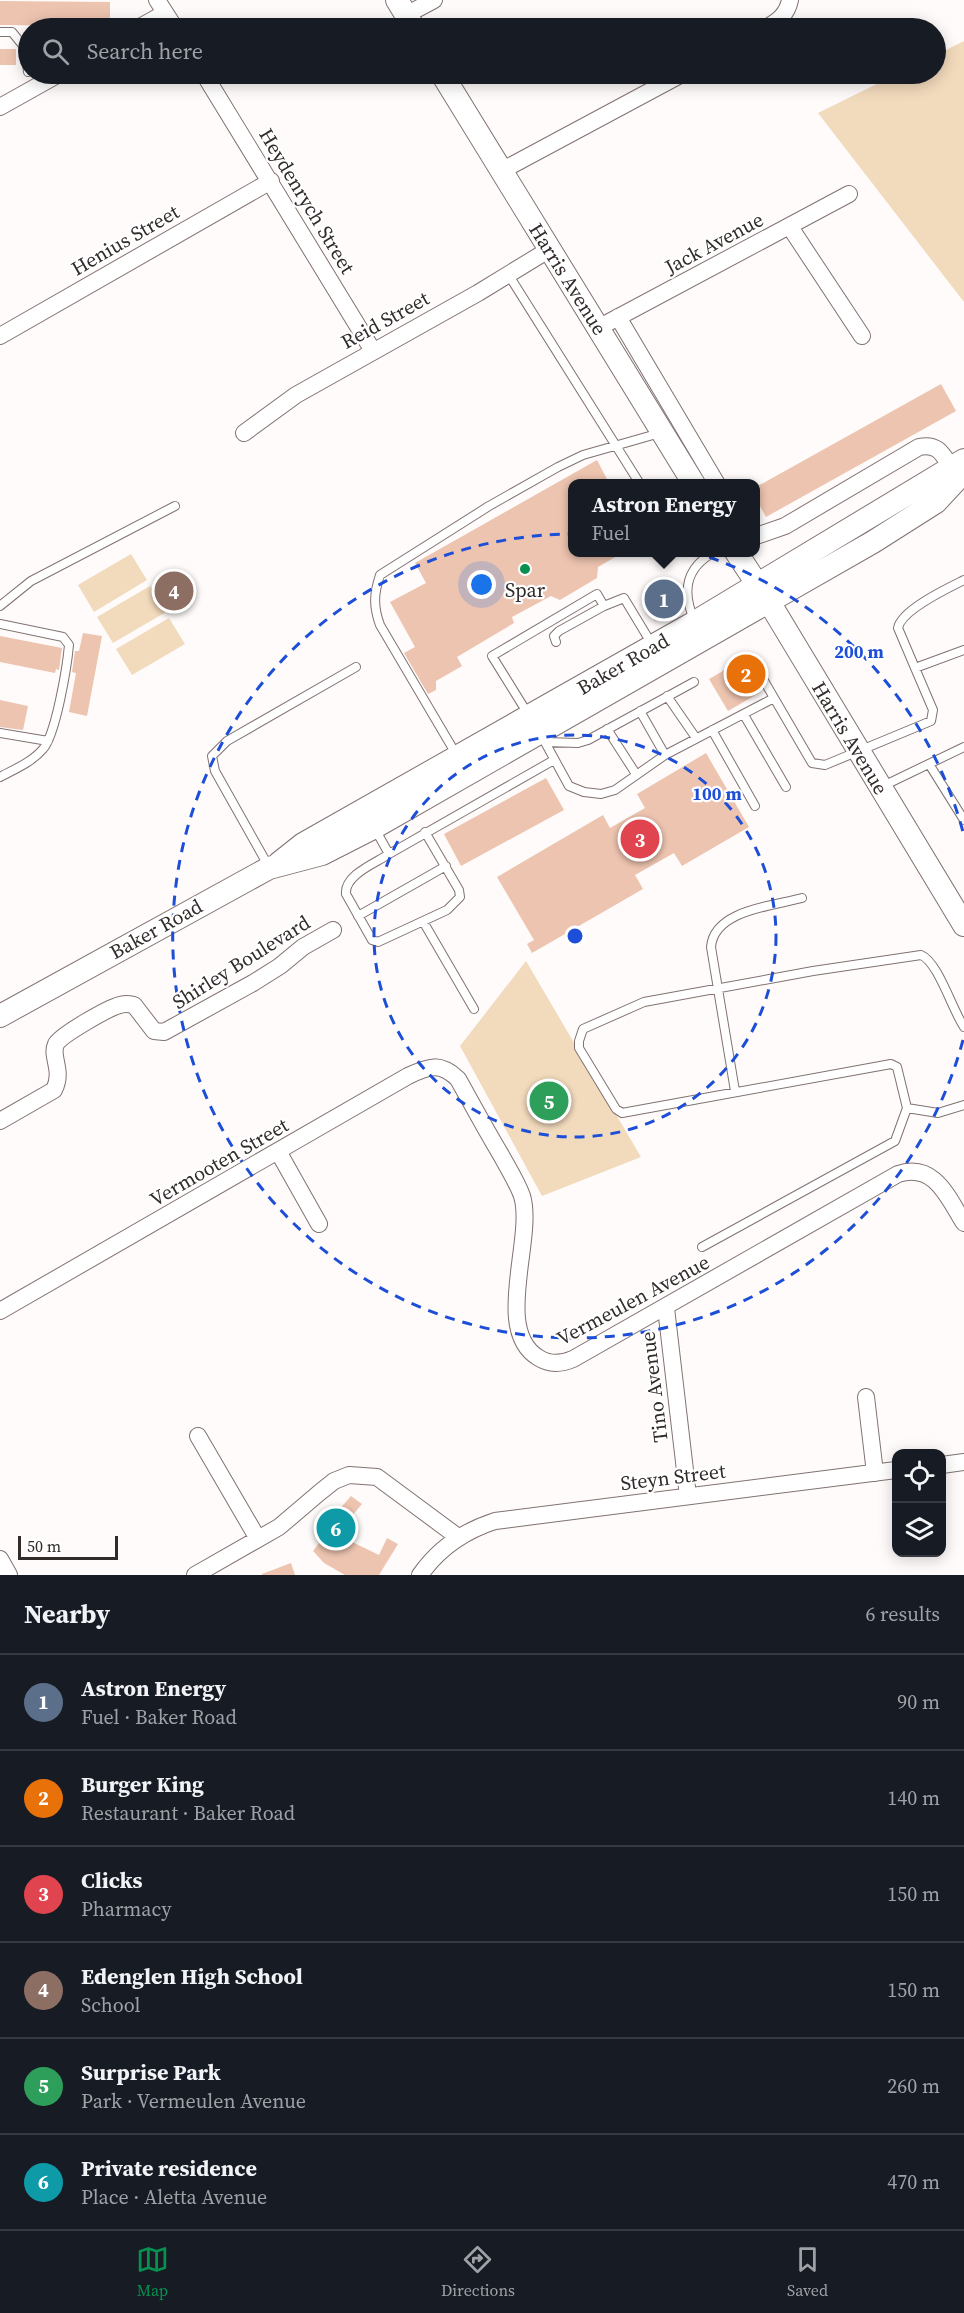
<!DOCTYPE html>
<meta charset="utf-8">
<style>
body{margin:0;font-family:"Source Serif 4",serif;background:#242831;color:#f1f3f6}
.controls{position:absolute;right:18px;bottom:18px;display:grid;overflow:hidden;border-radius:12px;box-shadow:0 3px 15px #0003}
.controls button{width:54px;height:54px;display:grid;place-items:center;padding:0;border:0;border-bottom:2px solid #363941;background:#171b24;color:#f1f3f6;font:30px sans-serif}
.scale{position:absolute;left:18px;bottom:15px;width:100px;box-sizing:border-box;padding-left:6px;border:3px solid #312b2a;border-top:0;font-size:16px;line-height:21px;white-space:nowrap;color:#312b2a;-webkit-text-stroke:4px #fff;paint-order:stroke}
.you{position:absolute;left:482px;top:585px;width:21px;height:21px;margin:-15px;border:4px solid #fff;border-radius:50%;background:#1a73e8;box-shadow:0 0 0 9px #1a73e833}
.badge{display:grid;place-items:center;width:39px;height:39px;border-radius:50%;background:#07904e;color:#fff;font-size:20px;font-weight:700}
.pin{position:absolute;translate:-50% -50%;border:3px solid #fff;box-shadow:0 2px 6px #0006}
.popup{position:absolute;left:568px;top:479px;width:192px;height:78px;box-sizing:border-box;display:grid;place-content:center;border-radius:12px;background:#171b24;filter:drop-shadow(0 2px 4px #0005);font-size:20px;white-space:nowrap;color:#9ea1a6}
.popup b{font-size:22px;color:#f1f3f6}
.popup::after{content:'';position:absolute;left:50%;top:100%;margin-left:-12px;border:12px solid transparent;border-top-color:#171b24}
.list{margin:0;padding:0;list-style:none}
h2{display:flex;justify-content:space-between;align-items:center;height:78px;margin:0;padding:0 24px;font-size:26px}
h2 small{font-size:20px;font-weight:400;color:#9ea1a6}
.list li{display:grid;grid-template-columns:39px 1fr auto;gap:18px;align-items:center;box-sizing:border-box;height:96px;padding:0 24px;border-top:2px solid #363941}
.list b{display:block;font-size:22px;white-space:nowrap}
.list p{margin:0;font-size:20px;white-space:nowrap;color:#9ea1a6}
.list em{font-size:20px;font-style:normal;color:#9ea1a6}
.icon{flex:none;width:33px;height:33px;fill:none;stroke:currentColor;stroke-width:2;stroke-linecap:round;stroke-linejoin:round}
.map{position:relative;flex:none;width:964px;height:1575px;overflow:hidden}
.search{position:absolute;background:#171b24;box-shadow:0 3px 15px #0003;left:18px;right:18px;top:18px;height:66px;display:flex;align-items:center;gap:15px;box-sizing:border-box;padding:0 21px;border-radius:33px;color:#9ea1a6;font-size:22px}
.sheet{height:654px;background:#171b24}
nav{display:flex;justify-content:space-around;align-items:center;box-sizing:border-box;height:84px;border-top:2px solid #363941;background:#171b24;font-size:16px;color:#9ea1a6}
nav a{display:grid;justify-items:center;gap:3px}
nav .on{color:#07904e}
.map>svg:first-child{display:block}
.green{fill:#f2dabc}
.building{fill:#edc4b0}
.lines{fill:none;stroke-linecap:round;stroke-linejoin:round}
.lane-casing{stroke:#817271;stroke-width:10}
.street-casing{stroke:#817271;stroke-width:18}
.secondary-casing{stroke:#817271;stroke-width:24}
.lane{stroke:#fff;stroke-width:8}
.street{stroke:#fff;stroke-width:16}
.secondary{stroke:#fff;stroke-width:22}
.ring{fill:none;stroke:#1d4ed8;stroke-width:3;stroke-dasharray:10 8}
.poi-dot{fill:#07904e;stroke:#fff;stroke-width:2}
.labels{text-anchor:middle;stroke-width:4.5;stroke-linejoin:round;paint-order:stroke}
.street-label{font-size:20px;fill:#312b2a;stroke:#fff}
.poi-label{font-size:20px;fill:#312b2a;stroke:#fff}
.centre{fill:#1d4ed8;stroke:#fff;stroke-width:3}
.ring-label{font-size:18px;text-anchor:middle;font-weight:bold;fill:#1d4ed8;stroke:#fff;stroke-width:4.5;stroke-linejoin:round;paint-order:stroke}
</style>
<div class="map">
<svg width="964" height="1575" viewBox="0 0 964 1575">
<rect width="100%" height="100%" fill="#fefbfa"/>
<!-- green -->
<path class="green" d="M964,41V302L818,113L897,74H936V55Z
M131,554L147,580L94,612L78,585Z
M150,586L166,612L113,643L97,617Z
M169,618L185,644L132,675L116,649Z
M526,961L641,1157L542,1196L460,1046Z"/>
<!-- building -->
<path class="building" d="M0,1L110,2V26L0,25Z
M0,49H16V65H0Z
M941,384L956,411L766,517L756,499V487Z
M597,460L609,483H573V552H624L598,567L597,578L560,600L551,596L512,617L514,623L457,657L462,666L436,681V690L428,694L404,653L415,647L390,602L426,583L415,563Z
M668,579L682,604L655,621L642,594Z
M83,633L102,636L87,716L69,712L76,673L72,672L75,651H79Z
M0,636L62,648L59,670L56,669L55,673L0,662Z
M740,661L759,693L728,711L709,679Z
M0,700L28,706L23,730L0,727Z
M706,753L749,827L682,866L674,853L635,875L643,889L532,953L527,944L534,940L497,877L603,815L610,828L645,808L637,794Z
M546,778L564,810L461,866L444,834Z
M351,1496L362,1504L345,1524L355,1533L348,1540L379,1555L387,1538L398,1544L379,1575H345L324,1563L313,1551L326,1534L320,1531L328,1522L342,1521L337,1512Z
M291,1563L295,1575H262V1574Z"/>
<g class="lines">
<defs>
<path id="lane" d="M0,32H12L25,48
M28,47L25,48L28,72
M508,274L640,484
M964,580C948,588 901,610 898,628L915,668L964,650
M0,606L31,581L175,506
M604,606L624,598L653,646
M695,622C682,593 684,569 714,552
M0,624L63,637L69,645C67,667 56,734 43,749C32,762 15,769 0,777
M763,679L812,763L825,765L931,721L933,710L915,668
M667,696L696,738
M640,711L665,755
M528,714L492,656L597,594L604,606L559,631L554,636L556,642
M744,715L786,787
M607,729L636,774
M712,730L755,806
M0,733L48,741
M540,733L569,786L584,792L601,794L615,790L665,755L774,698
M545,742L578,743L588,740L694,682
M456,754L380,625C373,606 374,593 380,575L489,506L558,467L583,455L660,433
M929,764L964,820
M883,786L964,747
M375,829L389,854C376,863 344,875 346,894L372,940L378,942L447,910L460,897L459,890L425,832
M389,854L554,760
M269,867L215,771L212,756L227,741L356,667
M358,916L446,866
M424,923L474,1009
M735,1091L711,947C714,910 773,906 802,898
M907,1108L897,1067L891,1064L622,1113L616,1109L579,1048V1041L583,1029L644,1002L813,971L921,955C938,962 952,1009 964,1027
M702,1247L895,1141L907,1108L938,1113L964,1105"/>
<path id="street" d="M157,0L175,28
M406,15L434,0
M138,28L165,13
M766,28C778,21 787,15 790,0
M204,74L373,351
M0,107L59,74
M501,171L682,74
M790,227L862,336
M618,317L717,484
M598,328L849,194
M0,336L271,181
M244,433L296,395L478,293L550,249
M756,536L785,526L919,447C937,443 942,453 951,467
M0,1121L54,1090C64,1070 50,1057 56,1044C61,1035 108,1008 120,1005C125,1003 129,1004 134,1005L154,1031L164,1032L253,983L280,966L303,947L333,930
M279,1153L319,1224
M666,1308L688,1496
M0,1311L408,1076C429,1066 440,1062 458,1079C472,1104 486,1130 501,1155C508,1168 517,1182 522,1196C535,1238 492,1331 539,1358C550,1365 561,1364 573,1359L898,1174C935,1162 948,1198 964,1223
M866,1397L875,1473
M198,1436L258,1539
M942,1465L964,1462
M0,1559L9,1575
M195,1575L279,1527L319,1493L334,1481L349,1475L377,1477L458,1537
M420,1575C439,1548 464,1531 495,1521L896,1470"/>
<path id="secondary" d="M397,0L414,28
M442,74L694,484
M736,552L769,602L964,925
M279,863L303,844L695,622L964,460
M0,1016L269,868L322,854L375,827L873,542L936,502L964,472"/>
</defs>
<!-- lane casing -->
<use href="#lane" class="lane-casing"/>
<!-- street casing -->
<use href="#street" class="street-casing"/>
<!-- secondary casing -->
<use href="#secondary" class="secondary-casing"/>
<!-- lane -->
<use href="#lane" class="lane"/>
<!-- street -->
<use href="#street" class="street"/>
<!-- secondary -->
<use href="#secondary" class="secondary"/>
</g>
<!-- distance rings -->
<g class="ring">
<circle cx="575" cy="936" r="201"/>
<path d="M963 1040A402 402 0 1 1 963 832"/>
</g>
<!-- markers -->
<circle class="poi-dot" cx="525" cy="569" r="6"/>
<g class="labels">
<!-- street labels -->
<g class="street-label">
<text transform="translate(307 201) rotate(59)" y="7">Heydenrych Street</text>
<text transform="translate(125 240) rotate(-30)" y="7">Henius Street</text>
<text transform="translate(714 243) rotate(-28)" y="7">Jack Avenue</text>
<text transform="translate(568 279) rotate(58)" y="7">Harris Avenue</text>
<text transform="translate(385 320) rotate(-29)" y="7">Reid Street</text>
<text transform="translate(623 664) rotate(-30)" y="7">Baker Road</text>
<text transform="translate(850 738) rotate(59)" y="7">Harris Avenue</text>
<text transform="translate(156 929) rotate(-29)" y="7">Baker Road</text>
<text transform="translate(241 962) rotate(-32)" y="7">Shirley Boulevard</text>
<text transform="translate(219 1162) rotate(-30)" y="7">Vermooten Street</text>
<text transform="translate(633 1300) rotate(-28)" y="7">Vermeulen Avenue</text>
<text transform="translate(654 1387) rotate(-97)" y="7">Tino Avenue</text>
<text transform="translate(673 1477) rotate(-7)" y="7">Steyn Street</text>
</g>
<!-- poi labels -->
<g class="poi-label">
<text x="525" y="597">Spar</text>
</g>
</g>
<circle cx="575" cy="936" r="9" class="centre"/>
<g class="ring-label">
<text x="859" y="658">200 m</text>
<text x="717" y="800">100 m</text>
</g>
</svg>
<div class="controls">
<button><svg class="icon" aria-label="locate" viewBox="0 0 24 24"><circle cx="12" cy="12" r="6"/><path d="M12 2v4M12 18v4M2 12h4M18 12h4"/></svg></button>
<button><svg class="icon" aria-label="layers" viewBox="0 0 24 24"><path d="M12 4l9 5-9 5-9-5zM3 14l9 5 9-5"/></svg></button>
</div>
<div class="scale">50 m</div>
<div class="you"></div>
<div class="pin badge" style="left:664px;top:599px;background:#5c6f8a">1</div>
<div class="popup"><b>Astron Energy</b>Fuel</div>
<div class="pin badge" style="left:746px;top:674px;background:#e8710a">2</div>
<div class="pin badge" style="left:640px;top:839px;background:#e0444e">3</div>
<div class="pin badge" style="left:174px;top:591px;background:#8d6e63">4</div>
<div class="pin badge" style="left:549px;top:1101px;background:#2e9e5b">5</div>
<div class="pin badge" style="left:336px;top:1528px;background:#0f9aa8">6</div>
<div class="search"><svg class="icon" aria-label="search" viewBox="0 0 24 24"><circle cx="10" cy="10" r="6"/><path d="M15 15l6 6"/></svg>Search here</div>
</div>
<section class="sheet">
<h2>Nearby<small>6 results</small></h2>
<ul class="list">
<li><span class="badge" style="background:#5c6f8a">1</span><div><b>Astron Energy</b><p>Fuel · Baker Road</p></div><em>90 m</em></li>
<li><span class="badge" style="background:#e8710a">2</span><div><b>Burger King</b><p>Restaurant · Baker Road</p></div><em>140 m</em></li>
<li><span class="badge" style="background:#e0444e">3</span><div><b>Clicks</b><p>Pharmacy</p></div><em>150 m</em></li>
<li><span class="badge" style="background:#8d6e63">4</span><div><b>Edenglen High School</b><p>School</p></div><em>150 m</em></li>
<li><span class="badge" style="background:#2e9e5b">5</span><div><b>Surprise Park</b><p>Park · Vermeulen Avenue</p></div><em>260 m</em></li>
<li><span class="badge" style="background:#0f9aa8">6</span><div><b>Private residence</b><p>Place · Aletta Avenue</p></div><em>470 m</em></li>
</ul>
</section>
<nav>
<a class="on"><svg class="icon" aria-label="map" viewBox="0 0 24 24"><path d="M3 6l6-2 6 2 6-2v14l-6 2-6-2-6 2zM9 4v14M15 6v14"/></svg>Map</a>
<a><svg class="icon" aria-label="directions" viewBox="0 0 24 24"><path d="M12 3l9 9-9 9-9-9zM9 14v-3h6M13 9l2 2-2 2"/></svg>Directions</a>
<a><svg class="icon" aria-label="saved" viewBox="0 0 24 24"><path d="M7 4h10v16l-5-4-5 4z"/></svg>Saved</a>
</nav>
